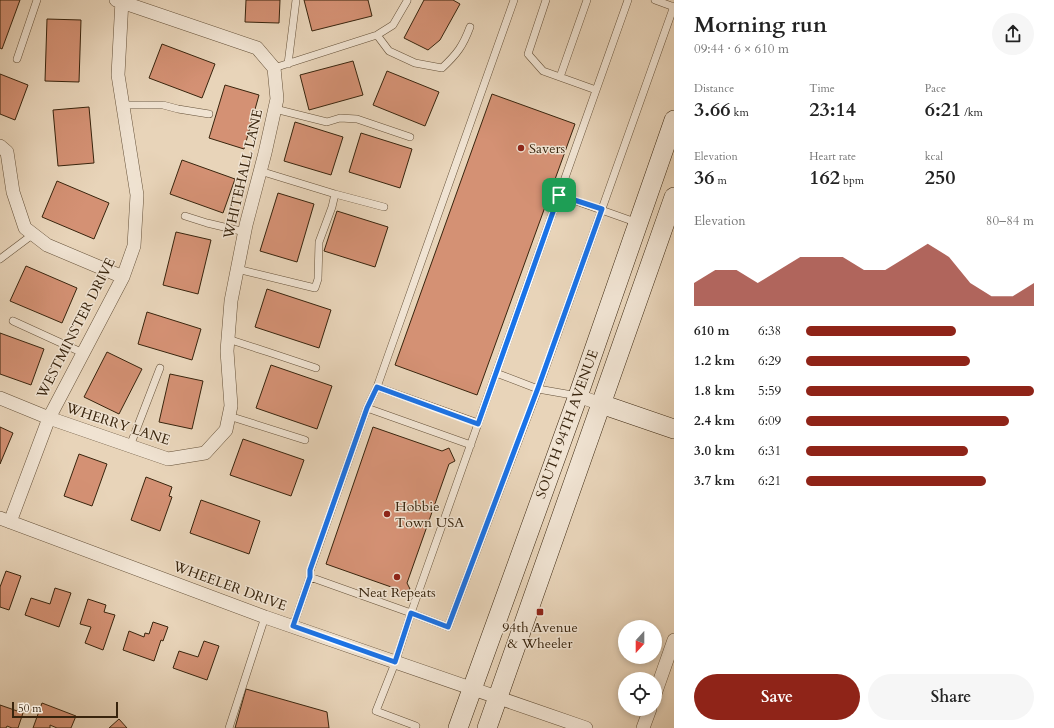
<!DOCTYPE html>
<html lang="en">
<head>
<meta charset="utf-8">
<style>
  body { margin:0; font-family:Cardo,serif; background:#f6f6f6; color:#222; height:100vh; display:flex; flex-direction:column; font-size:15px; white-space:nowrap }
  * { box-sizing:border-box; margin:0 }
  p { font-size:13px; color:#767676 }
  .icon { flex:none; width:22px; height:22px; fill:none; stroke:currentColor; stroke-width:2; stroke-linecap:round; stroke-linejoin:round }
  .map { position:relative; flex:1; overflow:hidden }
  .panel { display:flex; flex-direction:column; background:#fff; width:380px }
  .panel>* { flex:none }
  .needle { width:26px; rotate:201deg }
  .fabs { position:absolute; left:618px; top:620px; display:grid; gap:8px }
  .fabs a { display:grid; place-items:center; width:44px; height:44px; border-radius:50%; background:#fff; box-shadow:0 2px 6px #0003; font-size:20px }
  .scale { position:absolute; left:12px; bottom:10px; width:106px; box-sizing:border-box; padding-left:4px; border:2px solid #38240d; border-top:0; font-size:11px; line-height:14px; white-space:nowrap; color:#38240d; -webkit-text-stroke:3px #f0e3d2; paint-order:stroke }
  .pin { position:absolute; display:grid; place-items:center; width:34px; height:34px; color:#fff; margin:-17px; border-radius:8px; box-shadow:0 2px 6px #0006 }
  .round { display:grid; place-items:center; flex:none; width:42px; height:42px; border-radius:21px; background:#f6f6f6 }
  .headline { display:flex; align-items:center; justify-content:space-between; height:68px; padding:0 20px }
  h1 { font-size:22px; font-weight:600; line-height:30px }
  .stats { display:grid; grid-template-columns:repeat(3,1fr); gap:6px; height:68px; padding:4px 20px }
  .stats div { display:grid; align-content:center }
  .stats b { font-size:20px; font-weight:600 }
  .stats small { font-size:11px; font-weight:400 }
  .stats p { font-size:11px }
  .chart { height:112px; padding:8px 20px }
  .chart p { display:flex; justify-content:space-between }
  .chart svg { width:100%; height:72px; margin-top:4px; fill:#8f2418; opacity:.7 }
  .primary-button { display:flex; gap:8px; margin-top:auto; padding:8px 20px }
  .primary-button a { flex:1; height:46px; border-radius:24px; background:#8f2418; color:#fff; font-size:16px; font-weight:600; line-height:46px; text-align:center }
  .primary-button a+a { background:#f6f6f6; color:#222 }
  ul { padding:0 20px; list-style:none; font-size:13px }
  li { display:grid; grid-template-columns:64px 48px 1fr; align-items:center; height:30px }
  li i { height:10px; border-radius:5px; background:#8f2418 }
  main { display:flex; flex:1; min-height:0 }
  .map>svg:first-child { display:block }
  .building { fill:#d49174; stroke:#38240d }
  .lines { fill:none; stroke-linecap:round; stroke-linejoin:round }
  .lane-casing { stroke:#645038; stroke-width:8 }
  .street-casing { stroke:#645038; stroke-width:14 }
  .secondary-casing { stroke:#38240d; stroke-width:20 }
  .lane { stroke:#f0e3d2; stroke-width:7 }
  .street { stroke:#f0e3d2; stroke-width:13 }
  .secondary { stroke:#f0e3d2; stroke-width:19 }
  .route-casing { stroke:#fff; stroke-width:8 }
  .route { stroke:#1a73e8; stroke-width:5 }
  .poi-dot { fill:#8f2418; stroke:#f0e3d2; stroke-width:1.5 }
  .labels { text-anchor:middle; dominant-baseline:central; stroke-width:3; stroke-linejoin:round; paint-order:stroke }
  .poi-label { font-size:14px; fill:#38240d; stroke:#f0e3d2; text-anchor:start }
  .street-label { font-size:14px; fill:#38240d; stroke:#f0e3d2 }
</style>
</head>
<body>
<main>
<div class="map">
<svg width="674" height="728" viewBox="0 0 674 728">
  <rect width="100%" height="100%" fill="#e8d4b9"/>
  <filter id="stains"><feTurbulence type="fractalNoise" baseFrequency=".005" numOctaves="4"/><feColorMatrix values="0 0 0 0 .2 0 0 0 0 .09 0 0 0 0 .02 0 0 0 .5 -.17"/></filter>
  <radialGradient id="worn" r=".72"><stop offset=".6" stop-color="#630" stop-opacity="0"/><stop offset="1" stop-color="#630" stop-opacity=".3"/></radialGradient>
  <path class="building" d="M0,0H20L2,49L0,48Z
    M246,0H280L279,23L245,22Z
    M304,0H368L372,16L312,31Z
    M424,0H453L460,4L440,40L428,50L404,38Z
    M47,19L81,20L79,82L45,81Z
    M162,44L215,64L202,98L149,78Z
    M353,61L363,95L309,110L300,75Z
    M387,71L439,92L425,126L373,105Z
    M0,74L28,85L15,120L0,114Z
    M225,85L259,95L244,149L209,138Z
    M492,94L575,124L477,395L395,365Z
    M89,107L94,163L58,166L53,110Z
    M295,122L343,137L331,175L284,161Z
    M361,133L412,149L400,188L349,172Z
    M182,160L235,179L223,213L170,194Z
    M57,181L109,203L94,239L42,217Z
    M278,193L314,204L297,262L260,251Z
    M337,211L388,227L375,267L324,251Z
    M176,232L211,240L198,294L163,285Z
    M26,266L77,288L62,323L10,301Z
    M267,289L331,310L319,348L255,327Z
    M147,312L201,329L192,360L138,344Z
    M0,333L44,349L31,385L0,374Z
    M107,352L142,369L119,414L84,397Z
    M271,365L332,386L317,429L256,408Z
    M170,374L203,381L192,429L159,422Z
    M0,427L13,433L0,464Z
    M373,427L442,451L449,448L455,461L449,464L407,583L410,589L397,595L394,588L326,564Z
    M243,439L304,460L291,496L230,475Z
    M79,454L107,464L92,506L64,496Z
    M146,477L172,487L169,496L172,497L160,531L131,520Z
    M201,500L260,521L249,554L190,533Z
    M6,571L21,576L9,610L0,607V587Z
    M55,588L71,593L59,627L25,615L31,598L50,604Z
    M88,599L106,605L104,612L115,615L103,650L85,643L91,627L80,624Z
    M153,622L168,627L163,641L161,640L154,661L123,650L129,631L144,637L145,633L149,634Z
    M204,641L219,646L207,680L173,668L179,651L198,657Z
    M246,689L327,712L329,728H235Z
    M42,703L76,716L71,728H57L50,725V728H33Z
    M0,705L23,713L18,728H12L7,726L6,728H0Z
    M119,719L127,728H109Z"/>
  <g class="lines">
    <defs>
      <path id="lane" d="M546,0L528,54L543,71L596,90
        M655,0L674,7
        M377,35L389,51L415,63L442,68C457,54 463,46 470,27
        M17,59L37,0
        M288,64L296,0
        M274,68L377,35L393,25L407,1
        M560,77L587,0
        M123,105H163L178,109L209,114
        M275,109L327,122L340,118L357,119L410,137
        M335,194L384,207
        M559,195L638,223
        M185,216L207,223L245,232
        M0,259L32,235
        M237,269L315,288L318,279L319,242L332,207L335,194L260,171
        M13,321L83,353
        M228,339L268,352L316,368
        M496,373L538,389L578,396
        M377,387L478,423
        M367,408L471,445
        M229,416L305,440
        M130,446L160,368
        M310,577L411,613L628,0
        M293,626L310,577V571L367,408L377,387L514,0
        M229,728L265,617
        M415,728L416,726L376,711L395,663L411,613L448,627L538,389L674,6"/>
      <path id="street" d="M0,146L7,152L13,192L25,228L47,245L123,277
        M578,396L601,404
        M0,398L49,418L168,459L205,453L226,430L231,406L227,351L231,301L246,225L265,153L277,99L274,68L257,48L116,0
        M0,518L265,617L586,728
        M10,522L49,418L123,277L134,246L137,195L118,75L122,0
        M655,694L674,640
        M643,728L650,709"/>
      <path id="secondary" d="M601,404L674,429
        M458,728L578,396L674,120
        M487,728L674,197"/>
    </defs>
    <use href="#lane" class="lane-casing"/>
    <use href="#street" class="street-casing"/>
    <use href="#secondary" class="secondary-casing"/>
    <use href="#lane" class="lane"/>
    <use href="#street" class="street"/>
    <use href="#secondary" class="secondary"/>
  </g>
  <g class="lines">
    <defs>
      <path id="route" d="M559,195L602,209L538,388L448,627L411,613L395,662L293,626L310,577V570L367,408L377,387L478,424Z"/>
    </defs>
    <use href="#route" class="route-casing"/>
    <use href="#route" class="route"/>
  </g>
  <g class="poi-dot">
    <circle cx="521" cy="148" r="4"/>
    <circle cx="387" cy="514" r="4"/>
    <circle cx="397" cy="577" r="4"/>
    <rect x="536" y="608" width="8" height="8" rx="2"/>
  </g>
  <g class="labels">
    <g class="poi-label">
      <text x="529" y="148">Savers</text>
      <text x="395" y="506">Hobbie<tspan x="395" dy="16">Town USA</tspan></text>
      <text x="397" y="592" text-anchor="middle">Neat Repeats</text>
      <text x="540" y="627" text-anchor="middle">94th Avenue<tspan x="540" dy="16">&amp; Wheeler</tspan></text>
    </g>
    <g class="street-label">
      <text transform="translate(243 174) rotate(-77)">WHITEHALL LANE</text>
      <text transform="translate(76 328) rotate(-63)">WESTMINSTER DRIVE</text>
      <text transform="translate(118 424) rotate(18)">WHERRY LANE</text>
      <text transform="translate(567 424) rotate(-70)">SOUTH 94TH AVENUE</text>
      <text transform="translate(230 586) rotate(20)">WHEELER DRIVE</text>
    </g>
  </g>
  <rect width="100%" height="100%" filter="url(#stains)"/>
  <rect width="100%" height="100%" fill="url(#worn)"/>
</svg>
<div class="fabs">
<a><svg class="needle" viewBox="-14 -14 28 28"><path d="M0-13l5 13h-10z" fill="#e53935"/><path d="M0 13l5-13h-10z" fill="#767676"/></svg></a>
<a><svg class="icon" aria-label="locate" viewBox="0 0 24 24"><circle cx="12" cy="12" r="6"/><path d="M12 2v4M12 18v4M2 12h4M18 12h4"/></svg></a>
</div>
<div class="scale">50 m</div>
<div class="pin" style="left:559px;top:195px;background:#1e9e55"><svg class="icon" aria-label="arrive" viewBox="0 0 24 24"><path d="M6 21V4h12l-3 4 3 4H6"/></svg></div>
</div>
<section class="panel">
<div class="headline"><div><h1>Morning run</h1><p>09:44 · 6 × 610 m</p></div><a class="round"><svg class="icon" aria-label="share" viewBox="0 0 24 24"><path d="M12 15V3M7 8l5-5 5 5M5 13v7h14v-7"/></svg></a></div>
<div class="stats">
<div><p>Distance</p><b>3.66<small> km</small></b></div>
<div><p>Time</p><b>23:14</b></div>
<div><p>Pace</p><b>6:21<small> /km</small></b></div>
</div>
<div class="stats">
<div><p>Elevation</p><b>36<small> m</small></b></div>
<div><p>Heart rate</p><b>162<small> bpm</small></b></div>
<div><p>kcal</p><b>250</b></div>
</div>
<div class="chart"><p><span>Elevation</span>80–84 m</p>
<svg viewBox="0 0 160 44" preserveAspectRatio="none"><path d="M0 44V30L10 22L20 22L30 30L40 22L50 14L60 14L70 14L80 22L90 22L100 14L110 6L120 14L130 30L140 38L150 38L160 30V44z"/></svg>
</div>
<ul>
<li><b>610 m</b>6:38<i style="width:66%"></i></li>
<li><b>1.2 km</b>6:29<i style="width:72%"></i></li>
<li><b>1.8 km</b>5:59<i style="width:100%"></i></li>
<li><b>2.4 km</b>6:09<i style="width:89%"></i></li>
<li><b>3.0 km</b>6:31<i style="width:71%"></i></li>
<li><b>3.7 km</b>6:21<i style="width:79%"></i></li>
</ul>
<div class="primary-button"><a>Save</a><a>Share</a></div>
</section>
</main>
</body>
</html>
